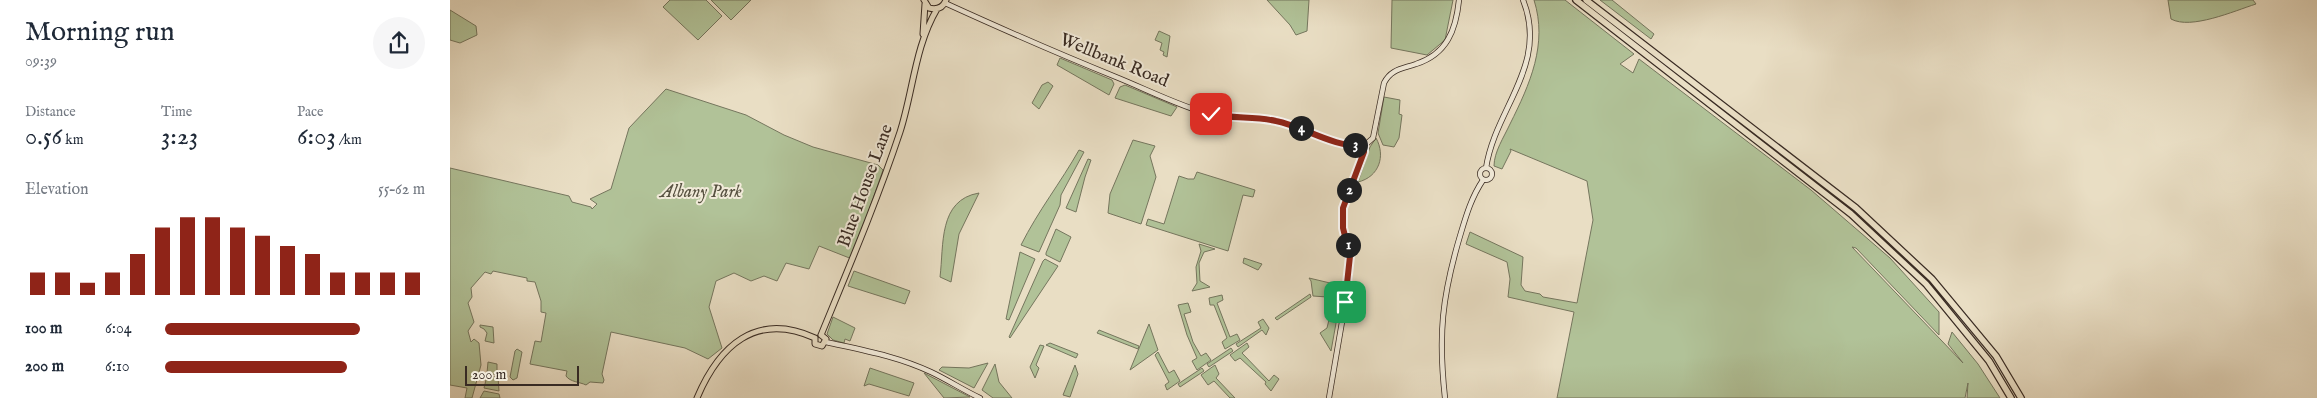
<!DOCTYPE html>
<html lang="en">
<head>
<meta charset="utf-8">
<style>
  body { margin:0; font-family:"IM FELL English",serif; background:#f6f6f7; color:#1f2937; height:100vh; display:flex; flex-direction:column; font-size:19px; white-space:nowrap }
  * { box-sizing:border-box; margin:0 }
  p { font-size:16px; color:#747a83 }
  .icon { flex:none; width:28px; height:28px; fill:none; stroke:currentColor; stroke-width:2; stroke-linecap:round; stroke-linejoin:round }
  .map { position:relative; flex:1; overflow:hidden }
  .drawer { display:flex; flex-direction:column; background:#fff; width:450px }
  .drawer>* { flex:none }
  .scale { position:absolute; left:15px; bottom:12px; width:114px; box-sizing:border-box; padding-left:5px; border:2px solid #392b23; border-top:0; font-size:14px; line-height:18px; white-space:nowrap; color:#392b23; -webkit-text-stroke:4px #f1ead9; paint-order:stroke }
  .pin { position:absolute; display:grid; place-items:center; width:42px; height:42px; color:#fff; margin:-21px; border-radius:10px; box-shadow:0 2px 8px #0006 }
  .km { position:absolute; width:25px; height:25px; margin:-12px; border-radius:50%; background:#222; color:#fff; font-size:14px; line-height:25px; text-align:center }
  .round { display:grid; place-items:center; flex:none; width:52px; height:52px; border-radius:26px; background:#f6f6f7 }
  .overview { display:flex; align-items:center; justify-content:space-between; height:85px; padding:0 25px }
  h1 { font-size:28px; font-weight:600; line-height:38px }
  .figures { display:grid; grid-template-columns:repeat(3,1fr); gap:8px; height:85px; padding:5px 25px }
  .figures div { display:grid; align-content:center }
  .figures b { font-size:25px; font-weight:600 }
  .figures small { font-size:14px; font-weight:400 }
  .figures p { font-size:14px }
  .chart { height:140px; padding:10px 25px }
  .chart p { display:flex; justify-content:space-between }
  .chart svg { width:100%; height:90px; margin-top:5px; stroke:#8f2418; stroke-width:6 }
  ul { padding:0 25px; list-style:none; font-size:16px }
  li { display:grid; grid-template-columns:80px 60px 1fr; align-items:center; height:38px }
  li i { height:12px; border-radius:6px; background:#8f2418 }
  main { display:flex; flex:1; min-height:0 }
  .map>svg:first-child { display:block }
  .green { fill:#b1c298; stroke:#75765e }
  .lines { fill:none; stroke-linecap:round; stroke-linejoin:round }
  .secondary-casing { stroke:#392b23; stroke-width:6 }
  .primary-casing { stroke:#392b23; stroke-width:7 }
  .highway-casing { stroke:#392b23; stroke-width:8 }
  .secondary { stroke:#f1ead9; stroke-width:4.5 }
  .primary { stroke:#e9dec4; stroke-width:5 }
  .highway { stroke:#e9dec4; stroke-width:5.5 }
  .route-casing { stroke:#fff; stroke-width:10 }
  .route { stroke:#8f2418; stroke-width:6 }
  .labels { text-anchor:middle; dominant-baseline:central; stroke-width:4; stroke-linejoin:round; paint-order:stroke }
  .street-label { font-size:18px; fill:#392b23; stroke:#f1ead9 }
  .park-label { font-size:18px; font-style:italic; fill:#575140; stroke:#f1ead9 }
</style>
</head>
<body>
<main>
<section class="drawer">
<div class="overview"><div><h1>Morning run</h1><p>09:39</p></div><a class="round"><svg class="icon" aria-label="share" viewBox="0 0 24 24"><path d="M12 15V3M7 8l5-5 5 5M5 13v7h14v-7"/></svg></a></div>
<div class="figures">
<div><p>Distance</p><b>0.56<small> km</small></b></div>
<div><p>Time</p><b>3:23</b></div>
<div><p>Pace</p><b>6:03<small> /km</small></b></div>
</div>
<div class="chart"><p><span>Elevation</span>55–62 m</p>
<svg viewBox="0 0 160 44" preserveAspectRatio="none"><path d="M5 44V33M15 44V33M25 44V38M35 44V33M45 44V24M55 44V11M65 44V6M75 44V6M85 44V11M95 44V15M105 44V20M115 44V24M125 44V33M135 44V33M145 44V33M155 44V33"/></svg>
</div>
<ul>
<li><b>100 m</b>6:04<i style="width:75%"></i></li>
<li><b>200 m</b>6:10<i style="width:70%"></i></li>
</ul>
</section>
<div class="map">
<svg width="1867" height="398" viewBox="0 0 1867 398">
  <rect width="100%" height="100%" fill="#e9dec4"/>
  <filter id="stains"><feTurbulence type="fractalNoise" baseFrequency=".004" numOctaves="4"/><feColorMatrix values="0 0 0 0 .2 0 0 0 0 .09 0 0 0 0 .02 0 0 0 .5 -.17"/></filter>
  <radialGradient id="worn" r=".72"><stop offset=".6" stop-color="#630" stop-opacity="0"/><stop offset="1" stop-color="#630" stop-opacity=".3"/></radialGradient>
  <path class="green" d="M220,0H256L272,16L248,40L213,7Z
    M261,0H301L281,20Z
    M817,0H859L857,31L846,35L840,25Z
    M942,0H1003L995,40L977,55L941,48Z
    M1084,0H1115L1184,54L1170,64L1183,73L1189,59L1361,190L1440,258L1489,312V335L1406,248L1402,247L1513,363L1498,344L1502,332L1528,364L1550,398H1517L1518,383L1515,398H1107L1124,312L1058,297L1060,279L1057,262L1016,244L1020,232L1073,257L1071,285L1075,291L1090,294L1093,297L1127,303L1143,220L1137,181L1060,149L1061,151L1052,169L1044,166C1044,152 1054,137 1060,124C1080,84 1098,44 1084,0Z
    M1150,0H1162L1204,34L1201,39Z
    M1718,0H1803L1806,4C1784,11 1741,30 1721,19Z
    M0,10L26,26L27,35L10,43L0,40Z
    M709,31L720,36L717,57L713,55L714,52L710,50L712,43L705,40Z
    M610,58L662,80L664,84L659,95L607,65Z
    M598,82L603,86L589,109L582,103L592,85Z
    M675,85L727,107L721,116L665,98L670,87Z
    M216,89L296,115L334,135L363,147L428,165L433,170L402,259L369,246L359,269L336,263L327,281L314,276L301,281L284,273L266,281L259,307L272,348L258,359L235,348L161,332L152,374L154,380L153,383L140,382L136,385C130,382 120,382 116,376L117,371L80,364L85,341L91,342L96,313L91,312V301L85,282L77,281V278L43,271L41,274L35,272L21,288L22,297L18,303L24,322L18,331L21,342L24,339L29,343L31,365L22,398H15L17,388L0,385V168L119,196L122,202L141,207L142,209L147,204L140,199L161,189L179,128Z
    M934,97L950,100L949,114L952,115L949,138L944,147L933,145L928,133Z
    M926,138C936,156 929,177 908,182L920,147Z
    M683,140L705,146L700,156L706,177L691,224L658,213L660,194Z
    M629,150L634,152L611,195L610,205L589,252L571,245C588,211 611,182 629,150Z
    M638,159L641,160L635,177L626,212L616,208Z
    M747,172L805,190L803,197L793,195L778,251L696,225L698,219L714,224L729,176L738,179H744Z
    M529,193L509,234L501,282L490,277C494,245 488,200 529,193Z
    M606,229L621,237L610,262L596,255V253Z
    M749,244L765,249L754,252L749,263L750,281L760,287L742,291L747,283L746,267L751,251Z
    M570,252L585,259L559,320L556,319Z
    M794,258L812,264L808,270L793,263Z
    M595,259L608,266L560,338L559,337L593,261Z
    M404,271L460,291L455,304L398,286Z
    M859,278L880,283L883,292L891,295V298L863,296L861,281Z
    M860,294L861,297L827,320L825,318Z
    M772,295L773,300L767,303L780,337L787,334L790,340L775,349L772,342L777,338L764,305H760L759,298Z
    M878,300L890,301L881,351L870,333L877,328L882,307Z
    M738,303L741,312L734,314L743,342L751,356L756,353L761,360L747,370L742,361L747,358L737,335L728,305Z
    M383,317L405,328L400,341L395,339L394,343L383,340L377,334Z
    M813,319L819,328L816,335L812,330L788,347L786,344L811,328L808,322Z
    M699,324L708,350L680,370Z
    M30,325L43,327L44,343L35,341L37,333L34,329L30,327Z
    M649,330L689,346L688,349L647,333Z
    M600,343L628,354L626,358L596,345Z
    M797,343L799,347L792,353L819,381L824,375L829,379L821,391L815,384L816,382L790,358L785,361L780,355Z
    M590,345L594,346L586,365L589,368L585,378L580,367Z
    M781,348L783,351L759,367L757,364Z
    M67,349L72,352L67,378L63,380L60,377L65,351Z
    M708,352L719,373L724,370L730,381L717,390L715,385L719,382L705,355Z
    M38,362L47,364V375L37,373Z
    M538,363L524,388L489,370L492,367L519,368Z
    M545,364L549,382L562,398H543L532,390Z
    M625,365L628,374L620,397L613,395Z
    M765,365L769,374L766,378L785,398H780L764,381L758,385L751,375Z
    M420,368L464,383L459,396L419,384L414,386Z
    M752,368L754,371L730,387L728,384Z
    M474,373L520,397L494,398Z
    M37,376L48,377L49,391L34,388Z
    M34,391L49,394L50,398H30Z"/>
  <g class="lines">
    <defs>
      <path id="secondary" d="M495,3C552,29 609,54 666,77C698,90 729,106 762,115C783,120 806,116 826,121C856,128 883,146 914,146
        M914,146L923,138L934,83C941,69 952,69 966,64C997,54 1006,30 1009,0
        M1030 174a6 6 0 1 1 12 0a6 6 0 1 1-12 0Z
        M1036,168C1045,108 1099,65 1073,0
        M376,342C412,350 447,356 481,372C498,380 513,390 530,398
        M879,398L899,281L900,256L893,228V208L914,152V146
        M995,398C988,335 992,297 1010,236C1016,216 1021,198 1033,180"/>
      <path id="primary" d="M474,0L479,8C487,10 493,8 496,0
        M473,34L475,4
        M371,335C399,267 427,201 450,132C463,92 465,46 487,9
        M365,338V344L372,346L376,339L371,335
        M247,398C269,346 306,311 365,338"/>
      <path id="highway" d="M1126,0L1401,214L1476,284L1539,361L1561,398
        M1136,0L1406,208L1482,279L1546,356L1571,398"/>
    </defs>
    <use href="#secondary" class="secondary-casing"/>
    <use href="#primary" class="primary-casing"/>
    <use href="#highway" class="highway-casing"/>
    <use href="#secondary" class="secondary"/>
    <use href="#primary" class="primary"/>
    <use href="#highway" class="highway"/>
  </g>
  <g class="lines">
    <defs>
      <path id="route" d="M761,114C782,119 805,116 826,121C855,127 882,147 914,146V152L893,208V228L900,256L895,302"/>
    </defs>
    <use href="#route" class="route-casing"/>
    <use href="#route" class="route"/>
  </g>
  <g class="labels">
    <g class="street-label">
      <text transform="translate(664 61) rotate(22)">Wellbank Road</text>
      <text transform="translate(416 186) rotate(-70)">Blue House Lane</text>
    </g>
    <g class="park-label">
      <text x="251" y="192">Albany Park</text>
    </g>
  </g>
  <rect width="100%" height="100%" filter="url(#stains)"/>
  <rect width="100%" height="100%" fill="url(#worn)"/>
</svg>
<div class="scale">200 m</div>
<div class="pin" style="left:895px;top:302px;background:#1e9e55"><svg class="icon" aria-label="arrive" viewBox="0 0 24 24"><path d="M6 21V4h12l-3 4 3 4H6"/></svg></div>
<div class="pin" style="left:761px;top:114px;background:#d93025"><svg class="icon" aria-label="check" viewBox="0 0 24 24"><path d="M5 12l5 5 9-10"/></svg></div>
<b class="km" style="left:898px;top:245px">1</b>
<b class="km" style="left:899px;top:190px">2</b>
<b class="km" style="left:905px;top:145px">3</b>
<b class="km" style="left:851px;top:128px">4</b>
</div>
</main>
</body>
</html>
